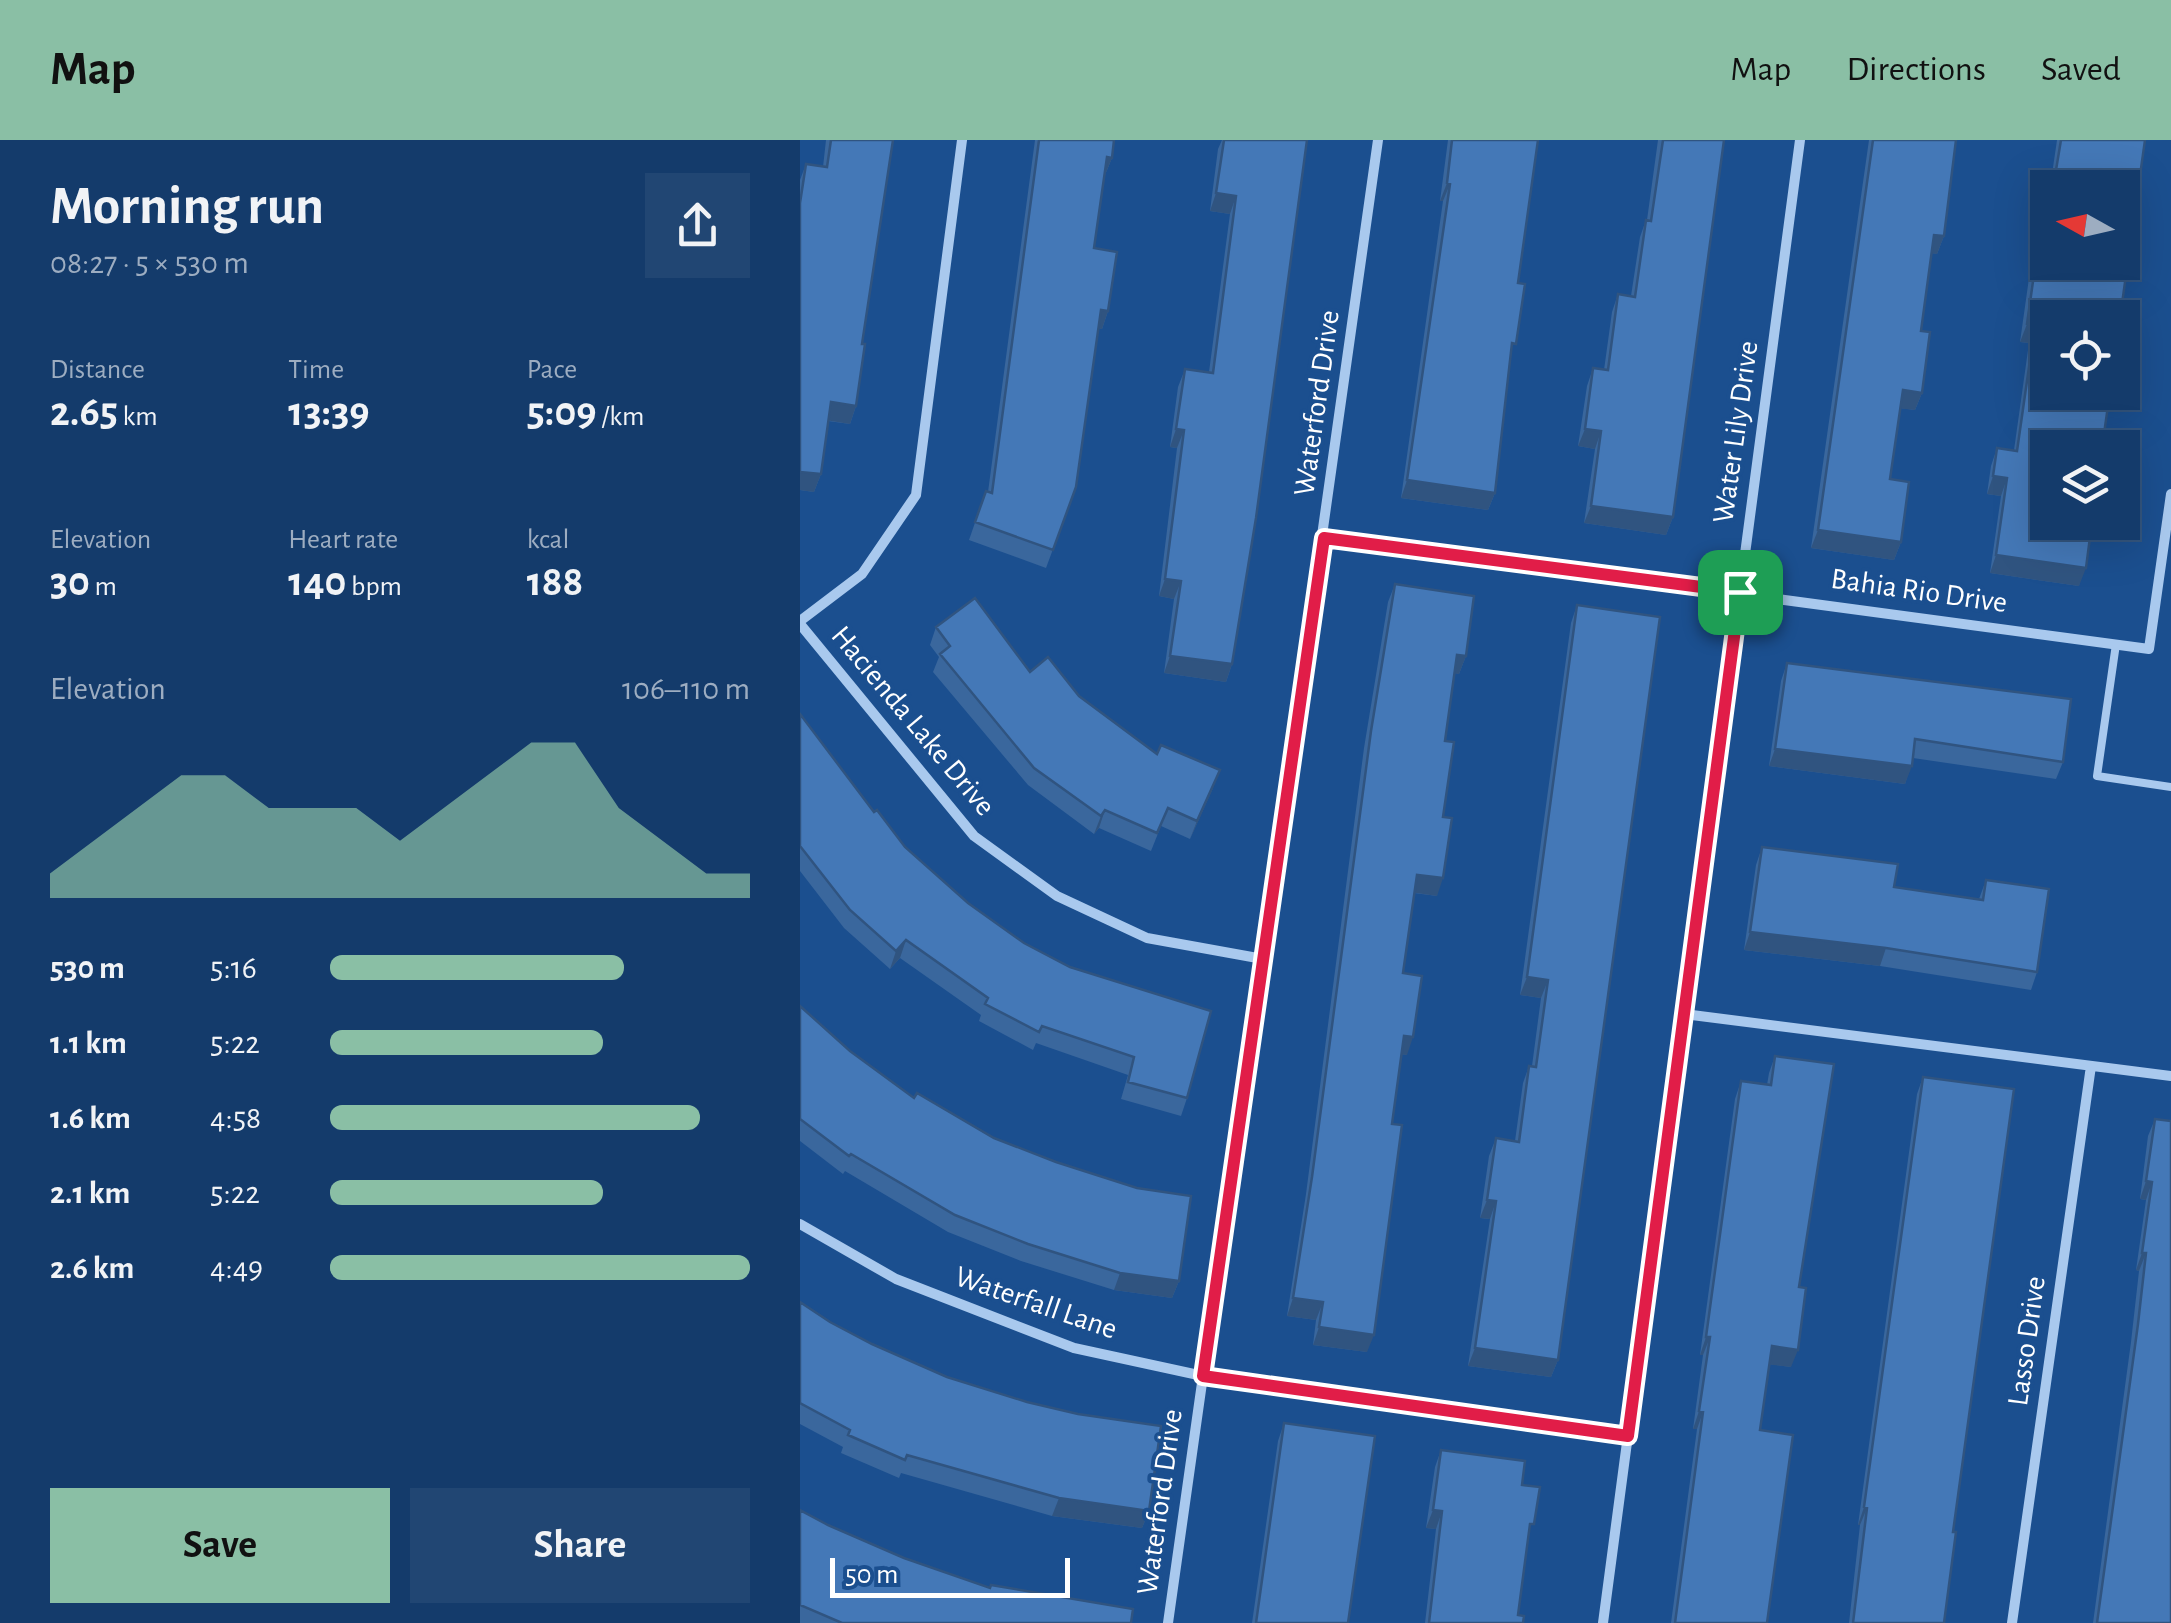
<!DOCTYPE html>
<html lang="en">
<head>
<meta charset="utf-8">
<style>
  body { margin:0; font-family:"Alegreya Sans",sans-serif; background:#214673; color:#f1f3f6; height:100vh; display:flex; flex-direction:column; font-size:38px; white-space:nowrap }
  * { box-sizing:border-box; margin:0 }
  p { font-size:32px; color:#9dadc1 }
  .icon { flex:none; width:55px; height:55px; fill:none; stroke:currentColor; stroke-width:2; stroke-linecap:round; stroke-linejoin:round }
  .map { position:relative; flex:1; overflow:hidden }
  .side { display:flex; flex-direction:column; background:#143b6b; width:800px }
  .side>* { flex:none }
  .needle { width:65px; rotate:278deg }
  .controls { position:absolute; left:1230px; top:30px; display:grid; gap:20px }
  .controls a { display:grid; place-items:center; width:110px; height:110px; border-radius:0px; background:#143b6b; box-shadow:0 10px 40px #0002,0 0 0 2px #33557e; font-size:50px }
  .scale { position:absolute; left:30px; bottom:25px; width:240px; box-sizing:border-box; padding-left:10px; border:5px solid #fff; border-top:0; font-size:28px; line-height:35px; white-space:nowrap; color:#fff; -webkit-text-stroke:8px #1b4f8f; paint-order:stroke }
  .pin { position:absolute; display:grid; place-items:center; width:85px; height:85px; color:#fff; margin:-42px; border-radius:20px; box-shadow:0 5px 15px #0006 }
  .round { display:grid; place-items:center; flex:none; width:105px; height:105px; border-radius:0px; background:#214673 }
  .headline { display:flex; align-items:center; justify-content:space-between; height:170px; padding:0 50px }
  h1 { font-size:55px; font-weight:700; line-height:75px }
  .metrics { display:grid; grid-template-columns:repeat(3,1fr); gap:15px; height:170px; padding:10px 50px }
  .metrics div { display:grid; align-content:center }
  .metrics b { font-size:42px; font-weight:700 }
  .metrics small { font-size:28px; font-weight:400 }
  .metrics p { font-size:28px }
  .chart { height:280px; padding:20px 50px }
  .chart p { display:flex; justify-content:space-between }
  .chart svg { width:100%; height:180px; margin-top:10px; fill:#8abfa5; opacity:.7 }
  .action { display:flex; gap:20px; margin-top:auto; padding:20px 50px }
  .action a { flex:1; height:115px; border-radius:0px; background:#8abfa5; color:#111; font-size:40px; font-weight:700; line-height:115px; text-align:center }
  .action a+a { background:#214673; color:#f1f3f6 }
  ul { padding:0 50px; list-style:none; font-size:32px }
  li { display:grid; grid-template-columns:160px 120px 1fr; align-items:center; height:75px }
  li i { height:25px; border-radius:12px; background:#8abfa5 }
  header { display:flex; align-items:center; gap:60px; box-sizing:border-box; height:140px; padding:0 50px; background:#8abfa5; color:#111 }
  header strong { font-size:48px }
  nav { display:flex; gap:55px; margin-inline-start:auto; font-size:35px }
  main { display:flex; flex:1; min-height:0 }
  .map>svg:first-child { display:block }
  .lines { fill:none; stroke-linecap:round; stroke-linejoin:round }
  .service { stroke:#a9c9ee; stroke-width:8 }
  .minor { stroke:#a9c9ee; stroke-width:10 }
  .wall { fill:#3a679d }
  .shaded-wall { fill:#305480 }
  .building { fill:#4478b7; stroke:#305480; stroke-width:2.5 }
  .route-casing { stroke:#fff; stroke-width:20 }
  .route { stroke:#e11d48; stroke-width:12 }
  .labels { text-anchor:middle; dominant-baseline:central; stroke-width:8; stroke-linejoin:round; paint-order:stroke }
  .street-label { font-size:30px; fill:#fff; stroke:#1b4f8f }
</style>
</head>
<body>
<header>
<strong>Map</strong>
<nav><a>Map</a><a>Directions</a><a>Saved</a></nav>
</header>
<main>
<section class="side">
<div class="headline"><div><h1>Morning run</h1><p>08:27 · 5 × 530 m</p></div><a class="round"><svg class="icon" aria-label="share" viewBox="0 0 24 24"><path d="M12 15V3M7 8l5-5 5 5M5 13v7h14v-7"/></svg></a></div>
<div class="metrics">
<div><p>Distance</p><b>2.65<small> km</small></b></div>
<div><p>Time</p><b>13:39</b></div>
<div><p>Pace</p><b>5:09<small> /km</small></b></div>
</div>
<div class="metrics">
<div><p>Elevation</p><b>30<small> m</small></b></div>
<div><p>Heart rate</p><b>140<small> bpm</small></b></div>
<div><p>kcal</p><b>188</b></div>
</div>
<div class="chart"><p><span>Elevation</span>106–110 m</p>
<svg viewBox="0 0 160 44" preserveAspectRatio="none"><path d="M0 44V38L10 30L20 22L30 14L40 14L50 22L60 22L70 22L80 30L90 22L100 14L110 6L120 6L130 22L140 30L150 38L160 38V44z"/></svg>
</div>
<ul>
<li><b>530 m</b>5:16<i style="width:70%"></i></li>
<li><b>1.1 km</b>5:22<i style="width:65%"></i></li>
<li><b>1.6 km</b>4:58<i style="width:88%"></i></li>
<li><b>2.1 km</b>5:22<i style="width:65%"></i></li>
<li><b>2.6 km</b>4:49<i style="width:100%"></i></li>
</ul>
<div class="action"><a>Save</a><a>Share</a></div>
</section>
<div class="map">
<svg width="1371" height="1483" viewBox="0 0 1371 1483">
  <rect width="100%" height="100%" fill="#1b4f8f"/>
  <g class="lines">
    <path class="service" d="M1316,504L1297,636L1371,647"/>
    <path class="minor" d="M524,398L1349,509L1371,354
      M0,481L62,434L116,355L162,0
      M0,484L174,696L257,756L347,798L463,819
      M884,874L1371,936
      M0,1084L96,1139L274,1208L403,1236L828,1295
      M368,1483L578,0
      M803,1483L1000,0
      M1212,1483L1291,926"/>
  </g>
  <path class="wall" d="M26,0H93L62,204L56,266L50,284L28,281L21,334L14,352L0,350V40L6,24L23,27Z
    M235,0H314L312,18L305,35H304L294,108L308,171L302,189L299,188L276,347L246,428L169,400L186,351L188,352Z
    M422,0H507L432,524L426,542L364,533L374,459L359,456L377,308L370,307L378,247L385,229L409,232L430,74L410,71L418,9Z
    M648,0H738L718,143L695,353L688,370L601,358L643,61H640Z
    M858,0H924L873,377L866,395L784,383L795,309L778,306L787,246L793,228L804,230L812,172L818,154L831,156L840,97L846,80H847Z
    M1069,0H1156L1144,96L1137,114L1132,113L1121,191L1122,253L1115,270L1100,268L1090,339L1101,402L1094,420L1011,408Z
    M1257,0H1345L1279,446L1190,433L1201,356L1187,354L1191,326L1197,308L1214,310L1229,203L1220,202L1239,67L1246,49L1248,122L1322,48H1250Z
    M595,444L666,516L659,534L655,533L645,601L643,677L637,756L614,753L603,833L607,915L601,914L592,984L567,1212L513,1205L516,1180L487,1176L506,1054L564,608L588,462Z
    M777,465L758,1220L751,1237L668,1226L690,1079L680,1078L689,1016L696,998L715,1001L723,943L729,926H732L741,858L720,855L771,483Z
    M136,487L279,556L357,614L413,648L390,699L361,686L351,711L299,688L294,694L228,645L133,532L139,517L130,505Z
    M987,523L1263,622L1256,639L1113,618L1105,644L969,626L981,541Z
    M0,574L74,672L105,707L387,958L381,976L321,959L328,935L236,903L233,910L179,881L181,875L100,818L90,829L44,788L0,731Z
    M962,707L1094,747L1179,759L1186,740L1237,832L1231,850L1080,826L944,810L956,725Z
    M0,866L50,911L114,958L379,1141L372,1158L314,1150L221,1121L148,1092L45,1031L43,1034L0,1001Z
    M975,916L999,1147L991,1227L969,1224L960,1290L967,1483H871L897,1289H893L903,1215H900L935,959L941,941L967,945L969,933Z
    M1123,937L1153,1392L1144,1483H1049L1060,1385H1058L1117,954Z
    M1355,979L1371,1483H1293L1331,1202L1339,1131L1336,1130L1346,1060L1340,1059L1348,996Z
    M0,1162L30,1182L349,1371L342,1388L252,1376L101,1333L99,1338L41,1313L43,1307L0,1284Z
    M484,1283L548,1483H452L478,1301Z
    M641,1310L722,1345L728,1402L718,1475L723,1483H625L636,1389L626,1388L635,1327Z
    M0,1370L28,1385L104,1418L190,1448L331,1483H0Z"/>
  <path class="shaded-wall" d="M307,17L312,18L305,35H300Z
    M647,43L650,44L643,61H640Z
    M416,53L436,56L430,74L410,71Z
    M1134,95L1144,96L1137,114L1128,113Z
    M301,170L308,171L302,189L295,188Z
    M1227,184L1235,185L1229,203L1220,202Z
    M1103,250L1122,253L1115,270L1096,268Z
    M31,262L56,266L50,284L25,280Z
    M376,289L384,290L377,308L370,307Z
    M785,289L801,291L795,309L778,306Z
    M0,332L21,334L14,352L0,350Z
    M1193,336L1207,338L1201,356L1187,354Z
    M607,340L695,353L688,370L601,358Z
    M791,366L873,377L866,395L784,383Z
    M1018,390L1101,402L1094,420L1011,408Z
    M1196,415L1286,428L1279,446L1190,433Z
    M365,439L381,441L374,459L359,456Z
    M657,515L666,516L659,534L651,533Z
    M370,516L432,524L426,542L364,533Z
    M975,609L1112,626L1105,644L969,626Z
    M420,630L413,648L390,699L397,681Z
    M305,670L299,688L294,694L301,676Z
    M617,735L643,738L637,756L610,752Z
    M950,792L1086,808L1080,826L944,810Z
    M106,800L100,818L90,829L96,811Z
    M727,837L748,840L741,858L720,855Z
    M604,896L613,897L607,915L598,914Z
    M1346,1041L1352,1042L1346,1060L1340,1059Z
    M687,1060L696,1061L690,1079L680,1078Z
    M1342,1113H1346L1339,1131L1336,1130Z
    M320,1133L379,1141L372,1158L314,1150Z
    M493,1158L523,1162L516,1180L487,1176Z
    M519,1187L574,1195L567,1212L513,1205Z
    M906,1197H910L903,1215H900Z
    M972,1206L998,1210L991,1227L965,1224Z
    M675,1208L758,1220L751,1237L668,1226Z
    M899,1271L903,1272L897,1289H893Z
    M259,1358L349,1371L342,1388L252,1376Z
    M1064,1367L1067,1368L1060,1385H1058Z
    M633,1370L642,1371L636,1389L626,1388Z"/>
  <path class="building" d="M31,0H93L62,204H65L56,266L31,262L21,334L0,332V63L6,24L27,27Z
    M239,0H314L312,18L307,17L294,108L317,112L308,171L301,170L276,347L253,410L175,382L186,351L192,353Z
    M424,0H507L456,378L432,524L370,516L381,441L365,439L384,290L376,289L385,229L413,233L436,56L416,53Z
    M652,0H738L718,143L725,144L716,204L712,203L695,353L607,340L650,44L647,43Z
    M863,0H924L873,377L791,366L801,291L785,289L793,228L808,230L818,154L835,157L846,80L851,81Z
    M1073,0H1156L1144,96L1134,95L1121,191L1130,192L1122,253L1103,250L1090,339L1109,342L1101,402L1018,390Z
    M1261,0H1345L1320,178H1248V252H1310L1302,308H1248V382H1292L1286,428L1196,415L1207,338L1193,336L1197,308L1217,311L1235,185L1227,184L1246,49H1248V122H1322V48H1253Z
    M595,444L674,456L666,516L657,515L645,601L654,602L643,677L652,678L643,738L617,735L603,833L622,836L613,897L604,896L592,984L602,985L574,1195L519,1187L523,1162L493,1158L512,1037L571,591Z
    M175,458L230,532L248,517L279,556L357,614L361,605L420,630L397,681L368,668L357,693L305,670L301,676L234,628L140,514L150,506L136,487Z
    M777,465L860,477L758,1220L675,1208L696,1061L687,1060L696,998L719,1002L729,926L736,927L748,840L727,837Z
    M987,523L1271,559L1263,622L1115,599L1112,626L975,609Z
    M0,574L74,672L77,670L105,707L168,763L224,803L270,827L411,871L387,958L328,942L334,917L242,886L239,892L185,864L188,858L106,800L96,811L50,770L0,706Z
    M962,707L1098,724L1094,747L1183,760L1186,740L1249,749L1237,832L1086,808L950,792Z
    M0,866L50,911L114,958L117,953L194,998L256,1022L337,1048L391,1056L379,1141L320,1133L228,1104L155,1075L51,1014L49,1016L0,979Z
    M975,916L1034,924L999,1147L1006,1148L998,1210L972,1206L960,1290L993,1295L967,1483H875L903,1272L899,1271L910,1197H906L941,941L971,945Z
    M1123,937L1214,949L1153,1392H1156L1144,1483H1053L1067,1368L1064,1367Z
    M1355,979L1371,981V1483H1297L1338,1184L1346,1113H1342L1352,1042L1346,1041Z
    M0,1162L30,1182L72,1204L147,1237L227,1262L278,1274L361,1286L349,1371L259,1358L107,1315L105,1320L48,1295L50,1290L0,1263Z
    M484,1283L575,1296L548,1483H456Z
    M641,1310L725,1321L722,1345L740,1347L734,1384H730L718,1475L724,1476L723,1483H629L642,1371L633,1370Z
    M0,1370L28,1385L104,1418L190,1448L191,1445L333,1469L331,1483H42L0,1465Z"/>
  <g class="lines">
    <defs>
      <path id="route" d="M524,398L940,452L828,1296L403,1236Z"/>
    </defs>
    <use href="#route" class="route-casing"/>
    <use href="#route" class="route"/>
  </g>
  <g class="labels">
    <g class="street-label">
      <text transform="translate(517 263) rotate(-82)">Waterford Drive</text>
      <text transform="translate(936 292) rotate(-82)">Water Lily Drive</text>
      <text transform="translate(1119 451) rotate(8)">Bahia Rio Drive</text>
      <text transform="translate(113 581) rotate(50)">Hacienda Lake Drive</text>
      <text transform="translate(236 1163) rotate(19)">Waterfall Lane</text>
      <text transform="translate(1227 1201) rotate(-82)">Lasso Drive</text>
      <text transform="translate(360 1362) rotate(-82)">Waterford Drive</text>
    </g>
  </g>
</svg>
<div class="controls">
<a><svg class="needle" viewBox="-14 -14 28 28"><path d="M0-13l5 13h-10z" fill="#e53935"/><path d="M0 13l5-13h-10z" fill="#9dadc1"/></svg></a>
<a><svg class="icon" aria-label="locate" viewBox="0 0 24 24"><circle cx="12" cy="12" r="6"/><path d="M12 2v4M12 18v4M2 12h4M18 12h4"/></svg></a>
<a><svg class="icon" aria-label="layers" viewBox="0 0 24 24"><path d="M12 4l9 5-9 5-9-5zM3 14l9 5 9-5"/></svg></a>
</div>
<div class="scale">50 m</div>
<div class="pin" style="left:940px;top:452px;background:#1e9e55"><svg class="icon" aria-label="arrive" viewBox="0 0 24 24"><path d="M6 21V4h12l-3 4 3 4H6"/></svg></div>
</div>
</main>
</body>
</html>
